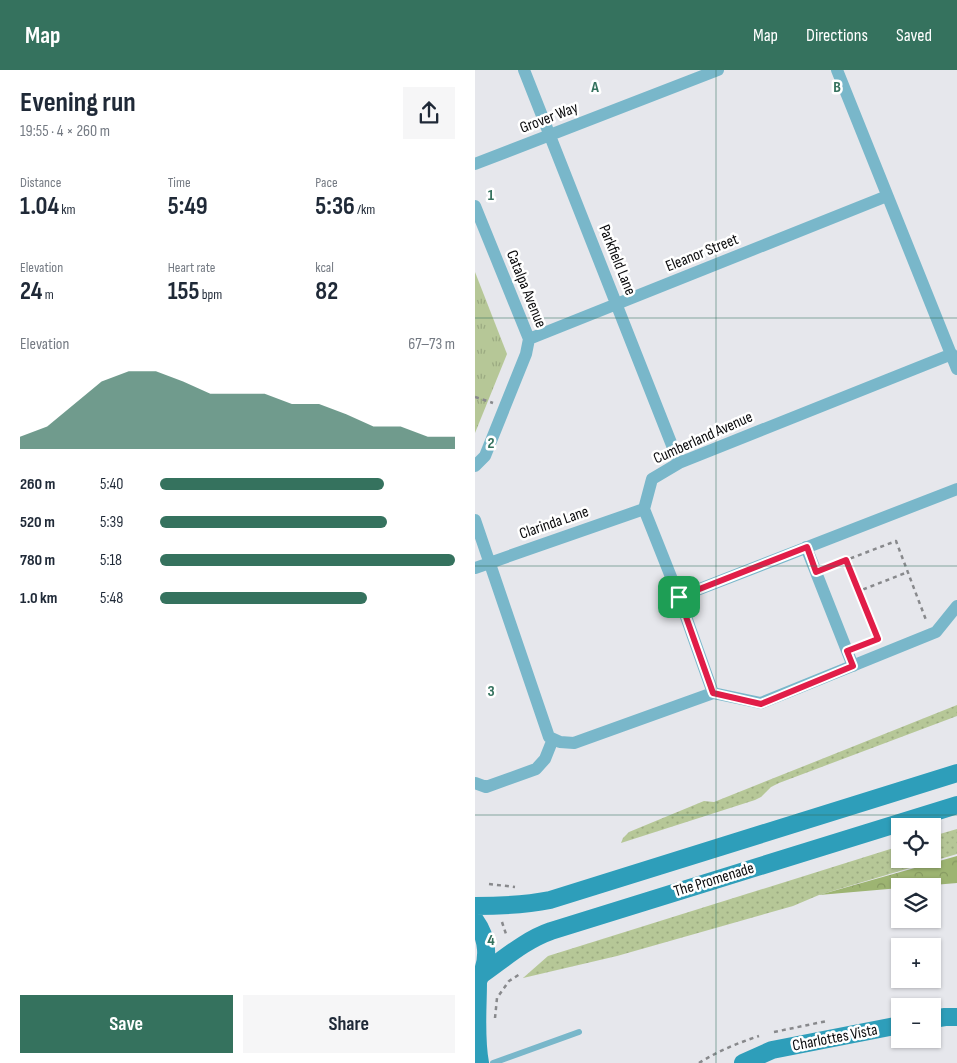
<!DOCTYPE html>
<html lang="en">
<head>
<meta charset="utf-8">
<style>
  body { margin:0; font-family:"Sofia Sans Condensed",sans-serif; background:#f6f6f7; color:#1f2937; height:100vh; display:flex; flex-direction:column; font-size:19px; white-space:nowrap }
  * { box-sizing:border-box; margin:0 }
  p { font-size:16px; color:#747a83 }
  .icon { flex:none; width:28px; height:28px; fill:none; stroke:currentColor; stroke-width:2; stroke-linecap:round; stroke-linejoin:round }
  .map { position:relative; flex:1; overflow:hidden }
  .panel { display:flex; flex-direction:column; background:#fff; width:475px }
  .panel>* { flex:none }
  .tools { position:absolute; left:416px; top:748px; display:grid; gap:10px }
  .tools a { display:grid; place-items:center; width:50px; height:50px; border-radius:0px; background:#fff; box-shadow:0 1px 4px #0004; font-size:25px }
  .pin { position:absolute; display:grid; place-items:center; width:42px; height:42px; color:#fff; margin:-21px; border-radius:10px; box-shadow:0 2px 8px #0006 }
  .round { display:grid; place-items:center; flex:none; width:52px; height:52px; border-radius:0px; background:#f6f6f7 }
  .headline { display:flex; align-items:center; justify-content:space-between; height:85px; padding:0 20px }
  h1 { font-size:28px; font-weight:700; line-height:38px }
  .figures { display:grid; grid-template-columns:repeat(3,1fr); gap:8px; height:85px; padding:5px 20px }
  .figures div { display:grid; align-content:center }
  .figures b { font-size:25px; font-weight:700 }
  .figures small { font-size:14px; font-weight:400 }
  .figures p { font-size:14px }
  .chart { height:140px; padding:10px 20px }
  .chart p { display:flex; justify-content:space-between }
  .chart svg { width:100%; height:90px; margin-top:5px; fill:#35725e; opacity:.7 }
  .cta { display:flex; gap:10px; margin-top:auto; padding:10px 20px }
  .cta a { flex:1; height:58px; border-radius:0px; background:#35725e; color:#fff; font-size:20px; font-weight:700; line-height:58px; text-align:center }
  .cta a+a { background:#f6f6f7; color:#1f2937 }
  ul { padding:0 20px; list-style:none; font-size:16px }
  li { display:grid; grid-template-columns:80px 60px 1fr; align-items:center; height:38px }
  li i { height:12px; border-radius:6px; background:#35725e }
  header { display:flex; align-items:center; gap:30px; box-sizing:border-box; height:70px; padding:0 25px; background:#35725e; color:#fff }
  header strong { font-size:24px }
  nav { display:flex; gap:28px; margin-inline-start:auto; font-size:18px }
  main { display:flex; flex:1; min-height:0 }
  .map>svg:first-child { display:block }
  .grass { fill:url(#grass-dots) }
  .forest { fill:url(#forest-crowns) }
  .park { fill:url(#park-tufts) }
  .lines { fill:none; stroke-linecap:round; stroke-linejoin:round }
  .path { stroke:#88898c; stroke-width:2.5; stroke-dasharray:4 4; stroke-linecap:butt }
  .lane { stroke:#79b7ca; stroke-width:6 }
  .street { stroke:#79b7ca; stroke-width:12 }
  .secondary { stroke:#2e9eba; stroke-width:18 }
  .route-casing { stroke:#fff; stroke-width:10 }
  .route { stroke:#e11d48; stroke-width:6 }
  .grid { fill:none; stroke:#35725e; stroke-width:1; stroke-opacity:0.55 }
  .labels { text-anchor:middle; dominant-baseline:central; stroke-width:5; stroke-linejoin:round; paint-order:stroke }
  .street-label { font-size:16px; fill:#0b0b0d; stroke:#fff }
  .grid-label { font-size:16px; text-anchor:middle; font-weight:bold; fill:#35725e; stroke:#fff; stroke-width:5; stroke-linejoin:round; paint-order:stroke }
</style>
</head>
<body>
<header>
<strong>Map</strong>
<nav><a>Map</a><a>Directions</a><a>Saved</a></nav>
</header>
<main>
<section class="panel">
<div class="headline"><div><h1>Evening run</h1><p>19:55 · 4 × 260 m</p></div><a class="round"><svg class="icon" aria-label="share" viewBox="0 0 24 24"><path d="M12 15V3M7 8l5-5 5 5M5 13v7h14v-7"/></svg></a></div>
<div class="figures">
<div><p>Distance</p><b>1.04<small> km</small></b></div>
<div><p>Time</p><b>5:49</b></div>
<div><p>Pace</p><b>5:36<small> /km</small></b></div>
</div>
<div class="figures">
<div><p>Elevation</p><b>24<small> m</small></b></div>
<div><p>Heart rate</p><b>155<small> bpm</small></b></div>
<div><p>kcal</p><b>82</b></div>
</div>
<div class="chart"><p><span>Elevation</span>67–73 m</p>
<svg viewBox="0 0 160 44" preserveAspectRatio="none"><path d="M0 44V38L10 33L20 22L30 11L40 6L50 6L60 11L70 17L80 17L90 17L100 22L110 22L120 27L130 33L140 33L150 38L160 38V44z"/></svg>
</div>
<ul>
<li><b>260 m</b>5:40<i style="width:76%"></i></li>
<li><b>520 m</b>5:39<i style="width:77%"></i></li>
<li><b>780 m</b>5:18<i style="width:100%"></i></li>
<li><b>1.0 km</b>5:48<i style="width:70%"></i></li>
</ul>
<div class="cta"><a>Save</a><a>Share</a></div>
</section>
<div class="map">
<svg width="482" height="993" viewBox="0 0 482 993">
  <defs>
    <pattern id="grass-dots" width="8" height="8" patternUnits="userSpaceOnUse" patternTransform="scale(1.25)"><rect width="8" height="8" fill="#b6c797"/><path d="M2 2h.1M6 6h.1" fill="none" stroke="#9baa81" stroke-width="1.8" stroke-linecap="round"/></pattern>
    <pattern id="forest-crowns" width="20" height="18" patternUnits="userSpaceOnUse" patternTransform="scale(1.25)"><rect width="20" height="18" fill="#9db472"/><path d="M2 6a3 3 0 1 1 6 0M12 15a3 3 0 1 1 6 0" fill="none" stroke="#869962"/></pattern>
    <pattern id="park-tufts" width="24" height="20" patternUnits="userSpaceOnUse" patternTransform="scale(1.25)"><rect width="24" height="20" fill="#b6c797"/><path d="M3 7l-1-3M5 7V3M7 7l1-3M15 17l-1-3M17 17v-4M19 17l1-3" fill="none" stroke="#9baa81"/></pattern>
  </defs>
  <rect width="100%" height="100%" fill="#e6e7ec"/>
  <path class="grass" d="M482,635V646L304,713L296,717L286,727L280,730L146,773L148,768L154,762L229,731L239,732Z
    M482,759V784L344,825L318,836L142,886L48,908L73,886L425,776V789H458V766Z"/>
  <path class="forest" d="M482,786V813L447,816H425V818L344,825Z"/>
  <path class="park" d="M0,202L32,284L0,363Z"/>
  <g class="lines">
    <path class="path" d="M0,327L18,333
      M371,490L384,521
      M353,497L421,471L451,550L450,551
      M403,569L384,521L433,502
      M385,576L401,570
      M14,814L40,817
      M27,852L32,867
      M433,936L453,932
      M20,948L22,928L34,911L45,904
      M299,962L352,951
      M224,993C243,981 263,973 284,966"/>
    <path class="lane" d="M18,993L104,962"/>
    <path class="street" d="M49,0L204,393
      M362,0L482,299
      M0,94L243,0
      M0,136L54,269L51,284L10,386L0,396
      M54,269L412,126
      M0,450L74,667L85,672L99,673L238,623L286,633L461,562L482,536
      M331,477L378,596
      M0,498L169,439
      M204,527L482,419
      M238,623L204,527L169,439L177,409L204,393L477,284
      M0,713L11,717L61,699L70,689L78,669"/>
    <path class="secondary" d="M0,836C26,836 50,835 75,830L482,703
      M0,850C13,868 15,890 4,909
      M6,905C29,889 50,870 76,861L482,735
      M3,911C3,939 0,966 5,993
      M458,949L470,947H482
      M268,993L297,980L425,955"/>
  </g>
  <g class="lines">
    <defs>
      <path id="route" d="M332,477L341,502L371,490L403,569L372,581L378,596L286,634L238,623L204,527Z"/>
    </defs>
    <use href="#route" class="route-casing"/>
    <use href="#route" class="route"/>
  </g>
  <path class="grid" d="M241,0V993M0,248H482M0,496H482M0,745H482"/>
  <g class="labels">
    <g class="street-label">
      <text transform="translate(74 48) rotate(-21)">Grover Way</text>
      <text transform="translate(227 183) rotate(-22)">Eleanor Street</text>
      <text transform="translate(142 190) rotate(68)">Parkfield Lane</text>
      <text transform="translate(51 219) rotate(68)">Catalpa Avenue</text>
      <text transform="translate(228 368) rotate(-24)">Cumberland Avenue</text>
      <text transform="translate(79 453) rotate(-19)">Clarinda Lane</text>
      <text transform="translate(239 810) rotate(-17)">The Promenade</text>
      <text transform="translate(360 968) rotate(-11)">Charlottes Vista</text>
    </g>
  </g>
  <g class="grid-label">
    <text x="120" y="22">A</text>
    <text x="362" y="22">B</text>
    <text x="16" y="130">1</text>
    <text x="16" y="378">2</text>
    <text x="16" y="626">3</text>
    <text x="16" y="875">4</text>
  </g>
</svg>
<div class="tools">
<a><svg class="icon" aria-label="locate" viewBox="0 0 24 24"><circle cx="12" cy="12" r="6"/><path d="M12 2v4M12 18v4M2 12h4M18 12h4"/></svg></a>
<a><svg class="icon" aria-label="layers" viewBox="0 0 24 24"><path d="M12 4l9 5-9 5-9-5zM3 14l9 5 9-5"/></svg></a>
<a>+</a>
<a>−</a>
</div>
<div class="pin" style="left:204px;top:527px;background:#1e9e55"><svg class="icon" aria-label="arrive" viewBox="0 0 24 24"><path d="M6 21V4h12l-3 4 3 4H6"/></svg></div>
</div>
</main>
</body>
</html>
